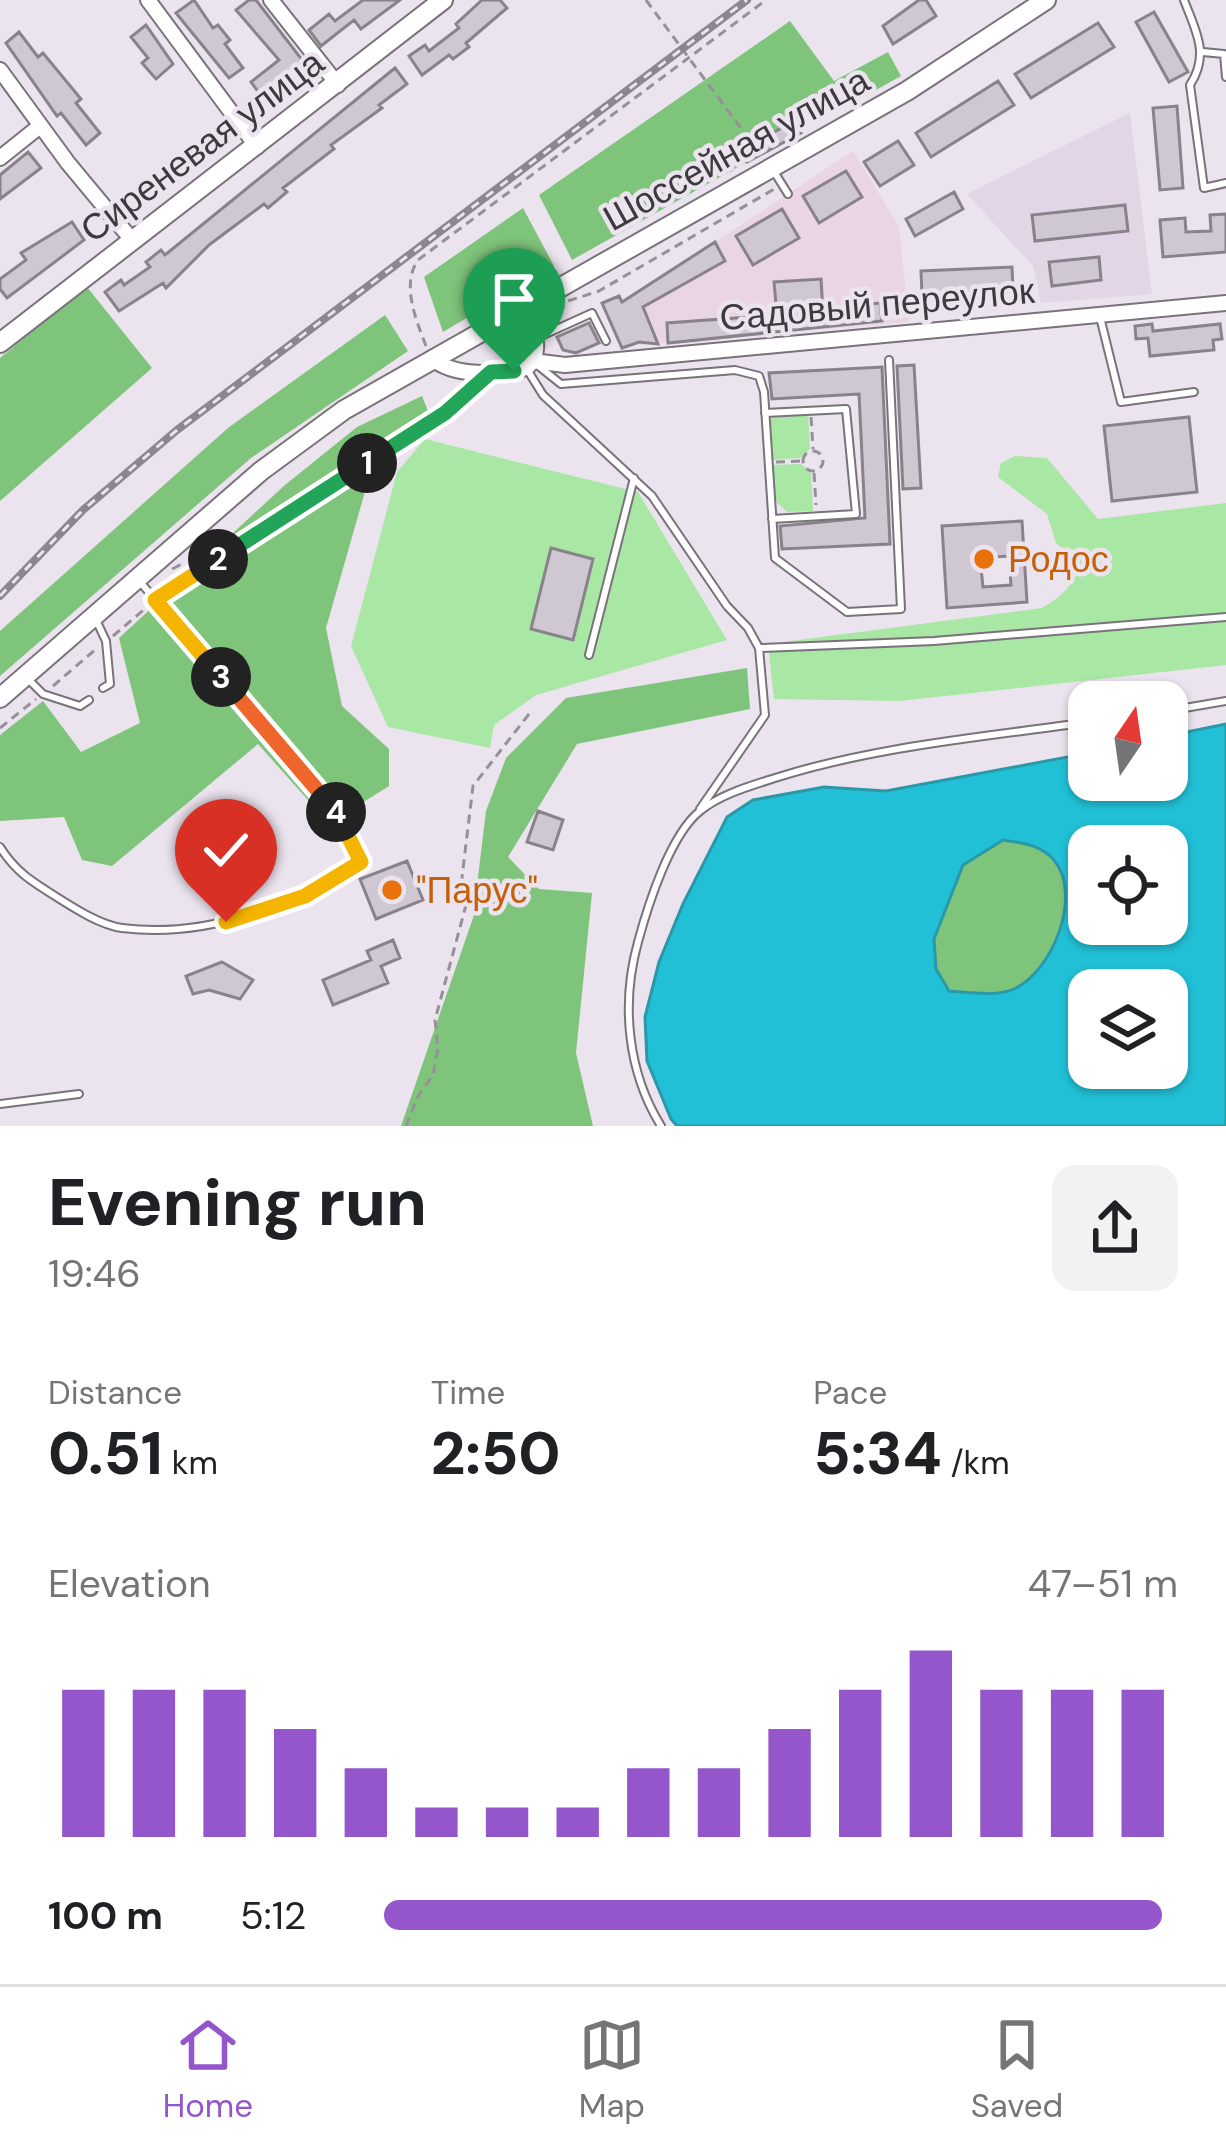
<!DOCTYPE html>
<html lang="en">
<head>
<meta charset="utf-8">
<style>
  body { margin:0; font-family:"DM Sans",sans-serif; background:#f2f2f2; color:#202124; height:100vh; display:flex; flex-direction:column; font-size:45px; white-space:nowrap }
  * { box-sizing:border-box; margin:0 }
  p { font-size:39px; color:#757577 }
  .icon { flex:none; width:66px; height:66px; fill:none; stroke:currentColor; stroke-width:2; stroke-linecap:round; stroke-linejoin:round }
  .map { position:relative; height:1126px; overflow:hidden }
  .drawer { display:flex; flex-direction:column; background:#fff; flex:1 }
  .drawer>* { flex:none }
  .needle { width:78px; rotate:13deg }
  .fabs { position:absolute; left:1068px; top:681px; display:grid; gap:24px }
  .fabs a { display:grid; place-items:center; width:120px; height:120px; border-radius:24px; background:#fff; box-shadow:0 3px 9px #0004; font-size:60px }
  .pin { position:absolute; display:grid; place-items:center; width:102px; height:102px; color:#fff; margin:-123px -51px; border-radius:50% 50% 50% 0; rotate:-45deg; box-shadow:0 0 12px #0007 }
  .pin .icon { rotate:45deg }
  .km { position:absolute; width:60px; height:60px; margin:-30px; border-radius:50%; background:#222; color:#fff; font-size:33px; line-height:60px; text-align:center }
  .round { display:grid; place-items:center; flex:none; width:126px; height:126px; border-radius:24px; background:#f2f2f2 }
  .summary { display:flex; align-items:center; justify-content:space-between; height:204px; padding:0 48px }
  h1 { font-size:66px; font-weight:800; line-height:90px }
  .metrics { display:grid; grid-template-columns:repeat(3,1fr); gap:18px; height:204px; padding:12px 48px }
  .metrics div { display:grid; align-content:center }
  .metrics b { font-size:60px; font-weight:800 }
  .metrics small { font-size:33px; font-weight:400 }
  .metrics p { font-size:33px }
  .chart { height:336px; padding:24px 48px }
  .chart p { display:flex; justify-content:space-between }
  .chart svg { width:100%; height:216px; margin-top:12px; stroke:#9555cb; stroke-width:6 }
  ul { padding:0 48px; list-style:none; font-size:39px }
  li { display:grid; grid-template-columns:192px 144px 1fr; align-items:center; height:90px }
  li i { height:30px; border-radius:15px; background:#9555cb }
  .menu { display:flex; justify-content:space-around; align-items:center; height:168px; border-top:3px solid #e0e0e0; background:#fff; font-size:33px; color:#757577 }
  .menu a { display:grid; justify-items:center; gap:6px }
  .menu .current { color:#9555cb }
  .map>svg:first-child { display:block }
  .industrial { fill:#ead5e4 }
  .built { fill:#e1d5e6 }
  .green { fill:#a8e7a4 }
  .forest { fill:#7fc47b }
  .water { fill:#21c0d6; stroke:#2998a8; stroke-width:3; fill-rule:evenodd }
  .building { fill:#cfc7d2; stroke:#89828b; stroke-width:3; fill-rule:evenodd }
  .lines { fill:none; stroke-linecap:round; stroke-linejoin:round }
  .lane-casing { stroke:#79727b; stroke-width:10 }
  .street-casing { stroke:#79727b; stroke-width:18 }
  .secondary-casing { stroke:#79727b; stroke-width:22 }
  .path { stroke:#969098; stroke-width:3; stroke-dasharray:9 6; stroke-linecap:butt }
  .lane { stroke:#fff; stroke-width:6 }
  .street { stroke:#fff; stroke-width:14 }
  .secondary { stroke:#fff; stroke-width:18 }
  .rail-casing { stroke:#8c868e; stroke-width:8 }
  .rail { stroke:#ebe3ee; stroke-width:3; stroke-dasharray:9; stroke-linecap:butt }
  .split-1-casing { stroke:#fff; stroke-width:24 }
  .split-2-casing { stroke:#fff; stroke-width:24 }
  .split-3-casing { stroke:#fff; stroke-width:24 }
  .split-4-casing { stroke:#fff; stroke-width:24 }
  .split-5-casing { stroke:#fff; stroke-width:24 }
  .split-1 { stroke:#22a559; stroke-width:15 }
  .split-2 { stroke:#22a559; stroke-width:15 }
  .split-3 { stroke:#f5b400; stroke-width:15 }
  .split-4 { stroke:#f0652b; stroke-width:15 }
  .split-5 { stroke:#f5b400; stroke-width:15 }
  .food-dot { fill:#e8710a; stroke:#ebe3ee; stroke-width:4.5 }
  .labels { text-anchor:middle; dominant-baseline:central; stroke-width:9; stroke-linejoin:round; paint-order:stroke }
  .street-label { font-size:36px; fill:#3d393e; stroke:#ebe3ee }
  .food-label { font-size:36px; fill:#c56008; stroke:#ebe3ee; text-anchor:start }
</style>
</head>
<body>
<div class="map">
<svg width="1226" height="1126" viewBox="0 0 1226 1126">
  <rect width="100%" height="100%" fill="#ebe3ee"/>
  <path class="industrial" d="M853,151L899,227L909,322L640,345L622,303Z"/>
  <path class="built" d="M1130,113L1152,294L1041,303L1033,266L967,194Z"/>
  <path class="green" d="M808,414L810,449L800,458L771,460L770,420L774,416Z
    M425,439L638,492L727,640L536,695L494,725L490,748L388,727L351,646L397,472Z
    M1015,456L1047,458L1098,519L1226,503V665L900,701L774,699L768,644L1042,608C1060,598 1076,584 1079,563L1056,543L1047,514L998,477L1001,463Z
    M801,464L811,473L813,511L787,512L774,500L772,465Z"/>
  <path class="forest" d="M790,21L834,81L888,52L901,76L844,108L837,97L739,150L745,163L572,260L539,195Z
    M523,208L554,266L443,332L424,277Z
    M87,287L152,368L0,501V358Z
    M385,315L408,351L251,458L0,676V631L228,428Z
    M422,396L432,421L396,451L366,488L326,628L342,706L389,749V786L354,808L316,809L258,744L112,866L82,860L64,817L0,821V735L43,701L81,752L140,723L119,638L285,485L357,427Z
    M747,668L750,709L577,744L508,857L539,889L592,893L576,1053L593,1126H401L473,918L486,811L506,758L566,698Z
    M1003,840C1022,843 1040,844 1054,860C1083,895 1053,971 1014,989C996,997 968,992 949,991L936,969L934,939L963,865Z"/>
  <path class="water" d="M1226,724V1126H677L671,1119L647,1061L645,1017L659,962L683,904L727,817L753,800L824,787L886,791L1089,753V780H1167V736ZM1003,840C1022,843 1040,844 1054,860C1083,895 1053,971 1014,989C996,997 968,992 949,991L936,969L934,939L963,865ZM1089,846H1167V924H1089ZM1089,990H1167V1068H1089Z"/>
  <path class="building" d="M194,0L213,28L218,25L230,40L225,44L243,68L229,78L176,13Z
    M249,0H256L306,65L265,101L251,82L279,60L236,10Z
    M363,0H400L361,29L354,20L321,46L309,30L329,14L335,21Z
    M482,0H500L507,8L466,43L469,47L453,59L449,55L422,75L409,56L425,45L429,51L459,28L456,24Z
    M919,0H926L936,16L893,44L883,26Z
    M1154,12L1188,72L1169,82L1136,22Z
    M1098,23L1114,47L1031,98L1015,74Z
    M146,25L173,64L156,79L142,63L148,58L131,37Z
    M19,32L38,57L43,53L81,99L76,103L100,133L86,145L61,113L57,116L6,43Z
    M395,68L407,84L379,105L382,108L331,145L334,149L283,188L287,192L268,208L264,204L209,245L166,288L163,283L119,311L105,292L121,280L124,285L150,267L146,262L161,250L165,255Z
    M998,81L1014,105L931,157L916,133Z
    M1177,106L1183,188L1160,190L1153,108Z
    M794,121L801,133L747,162L740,151Z
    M898,141L914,165L880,186L864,162Z
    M28,152L41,168L0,199V175Z
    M846,171L862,197L819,223L803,196Z
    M954,192L963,209L915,236L906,219Z
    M1125,205L1128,231L1035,241L1032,215Z
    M782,209L799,238L753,265L736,236Z
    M1226,214V252L1163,257L1160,220L1185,218L1186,232L1211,231L1210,215Z
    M72,222L84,240L7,298L0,289V279L26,260L21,253Z
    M715,242L725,261L643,307L658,344L639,342L622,348L602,303L619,296L622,302Z
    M1099,257L1101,280L1052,286L1049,262Z
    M1012,267L1013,291L922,295L921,271Z
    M821,279L823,312L858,309L857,305L880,303L882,321L668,343L667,323L777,315L774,282Z
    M589,323L599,343L576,353L563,350L557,337Z
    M1152,324L1153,331L1220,324L1222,339L1213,340L1214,350L1150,356L1148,338L1136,339L1135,326Z
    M914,365L921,488L903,489L897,366Z
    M882,367L890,544L782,549L780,526L865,518L859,394L772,399L769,373Z
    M1189,417L1197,492L1112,501L1104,426Z
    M1022,521L1027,602L947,608L942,526ZM1009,556L1011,585L983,587L980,558Z
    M551,548L593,559L573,640L531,629Z
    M538,811L563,820L553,850L527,842Z
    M235,855L251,874L225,895L209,875Z
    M407,861L423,900L376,919L360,879Z
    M393,940L400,958L381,966L388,983L333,1005L323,980L371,960L367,951Z
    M222,962L253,980L240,999L209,990L193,994L186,976Z"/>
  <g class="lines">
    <defs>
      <path id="lane" d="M1184,0C1196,32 1210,54 1190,85L1204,188L1226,183
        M1203,52L1224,54L1226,77
        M773,170L788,194
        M1100,317L1121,402L1194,392
        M539,337L592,313L606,341
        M536,364L561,384L735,370L759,376L764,392L775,558L847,612L901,609L889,360
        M528,371L543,395L652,496L727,606L748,628L759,648L765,715L700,809
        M765,413L846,409L856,514L772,519
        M96,620L106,641L110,684L103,688
        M759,648L934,641L1226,617
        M589,655L634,478
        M28,679L43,694L80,706L89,700
        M1167,711L1226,701
        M0,847C15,871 31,881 55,896C74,908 100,925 122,928C209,939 289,905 361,862L338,813L141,583
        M0,1104L79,1094
        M661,1126C627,1071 621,1003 638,942C648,905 670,835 700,811C721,794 750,786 775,778C876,746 984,737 1089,722"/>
      <path id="street" d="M148,0L257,147
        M271,0L338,85
        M0,70L68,163L132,240
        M0,158L40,126
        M432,358C454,378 498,374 527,368C545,350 533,326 521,307
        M533,361L565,365L1226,303"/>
      <path id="secondary" d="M0,343L443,0
        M0,698L261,471L344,410L907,91L1046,0"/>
    </defs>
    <use href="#lane" class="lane-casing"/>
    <use href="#street" class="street-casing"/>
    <use href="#secondary" class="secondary-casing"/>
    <path class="path" d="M646,0L740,127L736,159L730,172
      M548,323L568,301L599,291L776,188
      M426,346C416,320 401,284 418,260L766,0
      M811,417L813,449
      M803 461a10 10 0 1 1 20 0a10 10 0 1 1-20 0Z
      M776,462L803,461
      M814,473L816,505
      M172,569L180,565L188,577
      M164,594L445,413L475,387
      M113,636L147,607
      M53,686L96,649
      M0,728L36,699
      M406,1126L417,1098L433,1075L438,1049L435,1020L466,905L462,877L473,786L529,714"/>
    <use href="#lane" class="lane"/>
    <use href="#street" class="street"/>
    <use href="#secondary" class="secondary"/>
    <defs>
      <path id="rail" d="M0,596L83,510L177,430L747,0"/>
    </defs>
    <use href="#rail" class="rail-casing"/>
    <use href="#rail" class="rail"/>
  </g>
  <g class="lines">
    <defs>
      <path id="split-1" d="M367,463L445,413L491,372L514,371"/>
      <path id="split-2" d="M218,559L367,463"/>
      <path id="split-3" d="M218,559L155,600L221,677"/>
      <path id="split-4" d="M221,677L336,812"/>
      <path id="split-5" d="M226,922L305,896L361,862L336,812"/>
    </defs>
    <use href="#split-1" class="split-1-casing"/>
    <use href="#split-2" class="split-2-casing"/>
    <use href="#split-3" class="split-3-casing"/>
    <use href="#split-4" class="split-4-casing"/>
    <use href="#split-5" class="split-5-casing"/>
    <use href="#split-1" class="split-1"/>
    <use href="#split-2" class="split-2"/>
    <use href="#split-3" class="split-3"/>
    <use href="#split-4" class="split-4"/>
    <use href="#split-5" class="split-5"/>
  </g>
  <g class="food-dot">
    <circle cx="984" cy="559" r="12"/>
    <circle cx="392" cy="890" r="12"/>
  </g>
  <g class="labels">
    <g class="street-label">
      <text transform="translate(202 146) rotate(-37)">Сиреневая улица</text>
      <text transform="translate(736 149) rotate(-29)">Шоссейная улица</text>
      <text transform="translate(877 304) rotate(-5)">Садовый переулок</text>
    </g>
    <g class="food-label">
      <text x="1008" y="559">Родос</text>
      <text x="416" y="890">"Парус"</text>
    </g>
  </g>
</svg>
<div class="fabs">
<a><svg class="needle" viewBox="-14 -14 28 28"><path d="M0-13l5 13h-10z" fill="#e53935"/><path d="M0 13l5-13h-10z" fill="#757577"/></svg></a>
<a><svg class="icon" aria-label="locate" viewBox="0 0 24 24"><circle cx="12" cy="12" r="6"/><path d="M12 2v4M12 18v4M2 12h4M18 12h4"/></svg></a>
<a><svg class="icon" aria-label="layers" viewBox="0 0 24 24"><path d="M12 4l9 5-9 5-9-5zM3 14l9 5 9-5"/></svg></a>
</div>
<div class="pin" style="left:514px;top:371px;background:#1e9e55"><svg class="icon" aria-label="arrive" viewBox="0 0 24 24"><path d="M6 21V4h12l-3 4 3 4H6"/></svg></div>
<div class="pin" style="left:226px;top:922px;background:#d93025"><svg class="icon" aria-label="check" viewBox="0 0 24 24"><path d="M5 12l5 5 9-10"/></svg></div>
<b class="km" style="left:367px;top:463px">1</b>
<b class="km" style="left:218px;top:559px">2</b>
<b class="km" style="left:221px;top:677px">3</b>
<b class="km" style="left:336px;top:812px">4</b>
</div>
<section class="drawer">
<div class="summary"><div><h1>Evening run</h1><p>19:46</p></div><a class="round"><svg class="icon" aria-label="share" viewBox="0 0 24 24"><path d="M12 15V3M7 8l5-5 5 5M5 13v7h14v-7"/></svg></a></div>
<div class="metrics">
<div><p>Distance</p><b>0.51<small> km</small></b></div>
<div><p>Time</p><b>2:50</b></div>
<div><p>Pace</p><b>5:34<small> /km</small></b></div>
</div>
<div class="chart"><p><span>Elevation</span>47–51 m</p>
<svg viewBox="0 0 160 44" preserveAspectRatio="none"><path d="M5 44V14M15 44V14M25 44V14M35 44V22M45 44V30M55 44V38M65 44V38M75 44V38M85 44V30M95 44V30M105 44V22M115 44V14M125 44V6M135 44V14M145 44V14M155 44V14"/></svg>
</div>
<ul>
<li><b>100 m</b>5:12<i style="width:98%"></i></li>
</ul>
</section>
<nav class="menu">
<a class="current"><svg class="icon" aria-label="home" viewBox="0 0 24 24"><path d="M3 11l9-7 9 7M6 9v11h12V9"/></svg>Home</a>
<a><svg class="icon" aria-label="map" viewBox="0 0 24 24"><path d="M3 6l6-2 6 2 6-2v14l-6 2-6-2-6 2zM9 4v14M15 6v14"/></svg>Map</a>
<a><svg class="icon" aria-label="saved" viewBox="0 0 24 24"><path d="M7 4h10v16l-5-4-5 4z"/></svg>Saved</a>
</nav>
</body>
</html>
